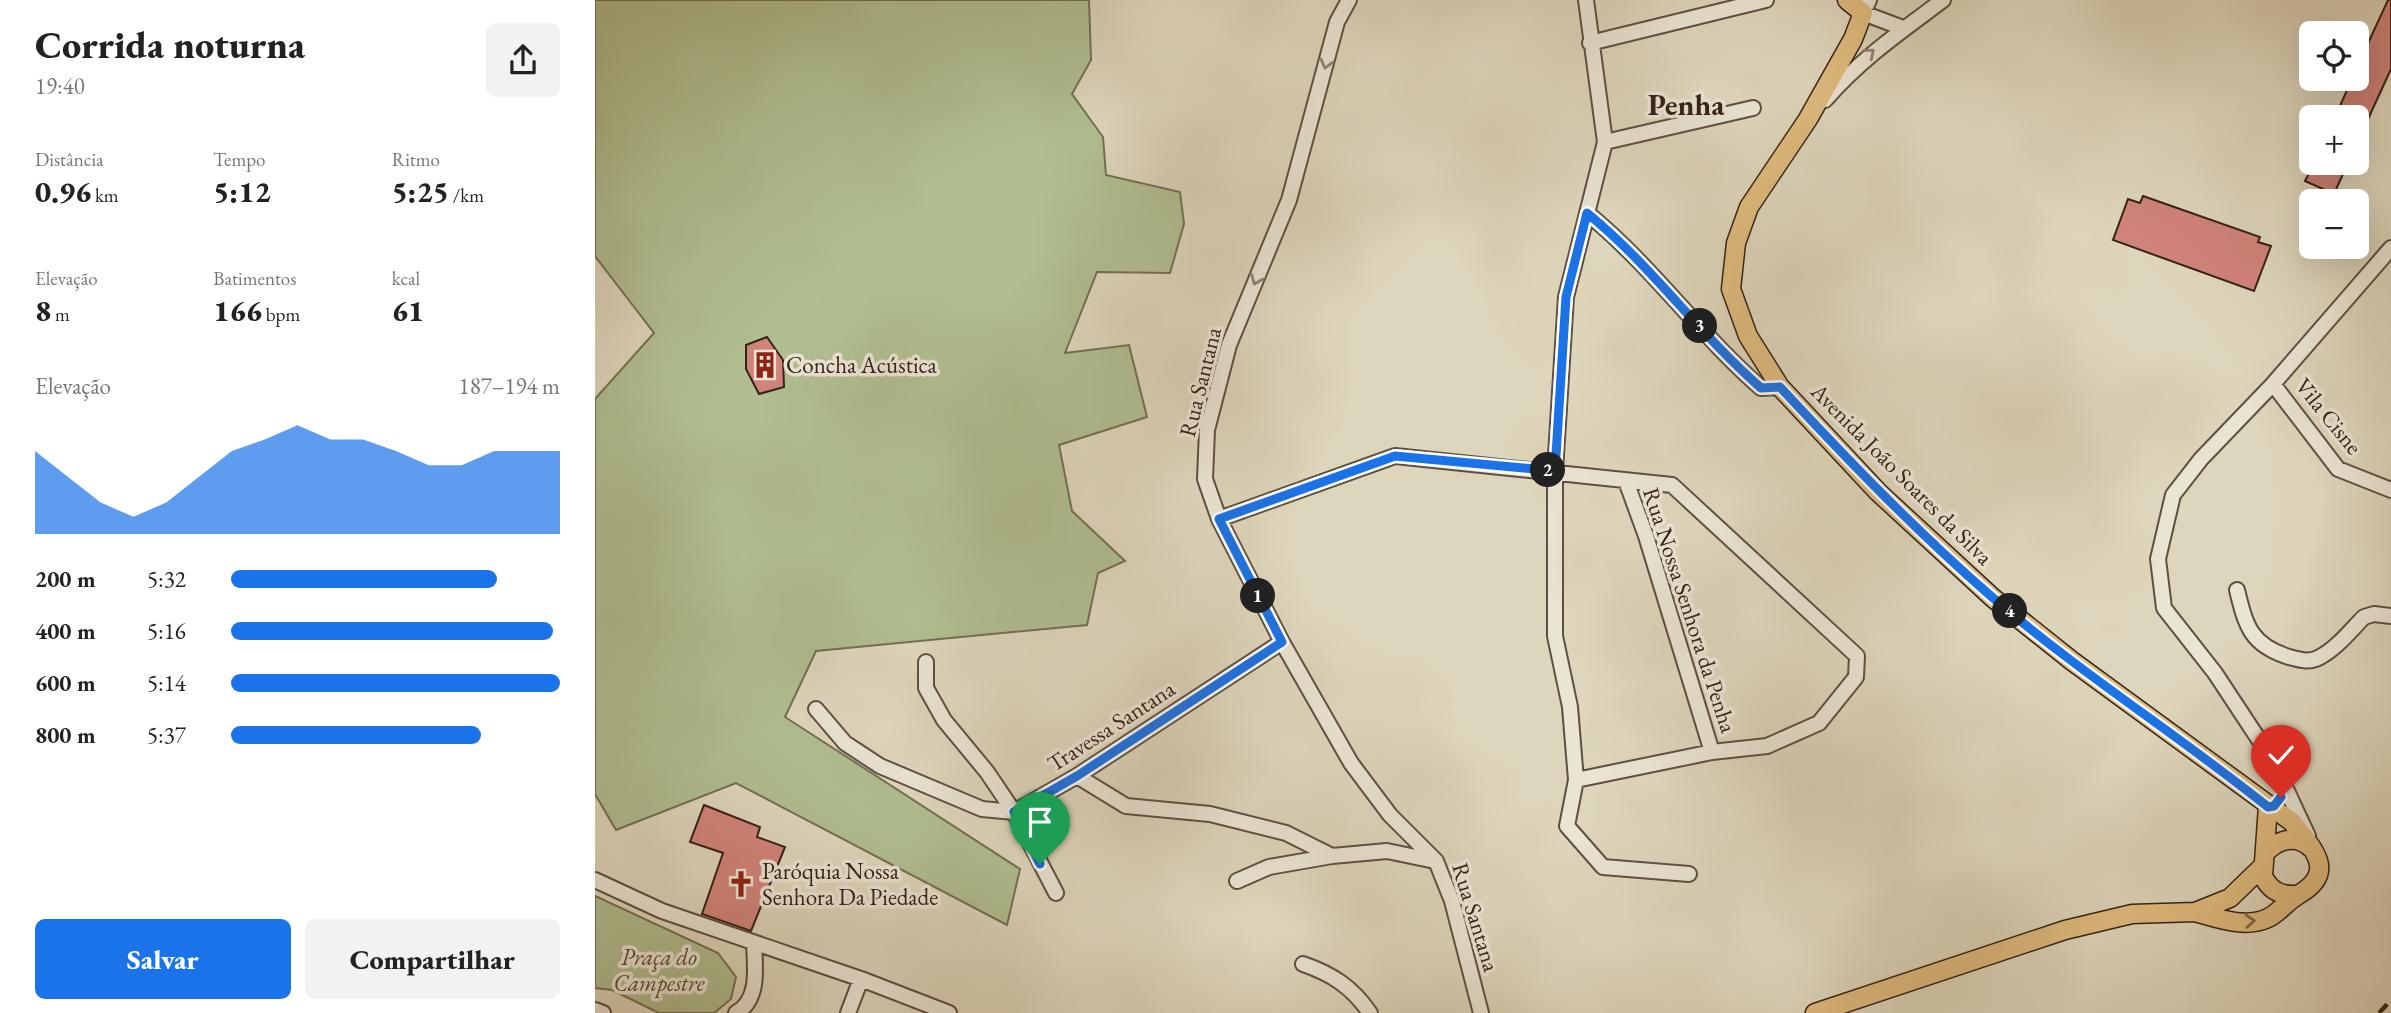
<!DOCTYPE html>
<html lang="pt">
<head>
<meta charset="utf-8">
<style>
  body { margin:0; font-family:"EB Garamond",serif; background:#f2f2f2; color:#222; height:100vh; display:flex; flex-direction:column; font-size:26px; white-space:nowrap }
  * { box-sizing:border-box; margin:0 }
  p { font-size:23px; color:#767676 }
  .icon { flex:none; width:38px; height:38px; fill:none; stroke:currentColor; stroke-width:2; stroke-linecap:round; stroke-linejoin:round }
  .map { position:relative; flex:1; overflow:hidden }
  .details { display:flex; flex-direction:column; background:#fff; width:595px }
  .details>* { flex:none }
  .controls { position:absolute; left:1704px; top:21px; display:grid; gap:14px }
  .controls a { display:grid; place-items:center; width:70px; height:70px; border-radius:10px; background:#fff; box-shadow:0 7px 28px #0002; font-size:35px }
  .pin { position:absolute; display:grid; place-items:center; width:60px; height:60px; color:#fff; margin:-72px -30px; border-radius:50% 50% 50% 0; rotate:-45deg; box-shadow:0 0 7px #0007 }
  .pin .icon { rotate:45deg }
  .km { position:absolute; width:35px; height:35px; margin:-18px; border-radius:50%; background:#222; color:#fff; font-size:19px; line-height:35px; text-align:center }
  .round { display:grid; place-items:center; flex:none; width:74px; height:74px; border-radius:10px; background:#f2f2f2 }
  .headline { display:flex; align-items:center; justify-content:space-between; height:119px; padding:0 35px }
  h1 { font-size:38px; font-weight:800; line-height:52px }
  .stats { display:grid; grid-template-columns:repeat(3,1fr); gap:10px; height:119px; padding:7px 35px }
  .stats div { display:grid; align-content:center }
  .stats b { font-size:30px; font-weight:800 }
  .stats small { font-size:19px; font-weight:400 }
  .stats p { font-size:19px }
  .chart { height:196px; padding:14px 35px }
  .chart p { display:flex; justify-content:space-between }
  .chart svg { width:100%; height:126px; margin-top:7px; fill:#1a73e8; opacity:.7 }
  .action { display:flex; gap:14px; margin-top:auto; padding:14px 35px }
  .action a { flex:1; height:80px; border-radius:10px; background:#1a73e8; color:#fff; font-size:28px; font-weight:800; line-height:80px; text-align:center }
  .action a+a { background:#f2f2f2; color:#222 }
  ul { padding:0 35px; list-style:none; font-size:23px }
  li { display:grid; grid-template-columns:112px 84px 1fr; align-items:center; height:52px }
  li i { height:18px; border-radius:9px; background:#1a73e8 }
  main { display:flex; flex:1; min-height:0 }
  .map>svg:first-child { display:block }
  .green { fill:#b0be91; stroke:#727054; stroke-width:2 }
  .building { fill:#d1847b; stroke:#342318; stroke-width:2 }
  .lines { fill:none; stroke-linecap:round; stroke-linejoin:round }
  .minor-casing { stroke:#5e5041; stroke-width:18 }
  .major-casing { stroke:#342318; stroke-width:21 }
  .minor { stroke:#eae4d3; stroke-width:14 }
  .major { stroke:#dfbb7e; stroke-width:18 }
  .rail { stroke:#342318; stroke-width:4.5; stroke-dasharray:12 12; stroke-linecap:butt }
  .oneway { stroke:#8f8476 }
  .oneway2 { stroke:#816746 }
  .route-casing { stroke:#fff; stroke-width:14 }
  .route { stroke:#1a73e8; stroke-width:9 }
  .labels { text-anchor:middle; dominant-baseline:central; stroke-width:7; stroke-linejoin:round; paint-order:stroke }
  .poi-label { font-size:23px; fill:#342318; stroke:#eae4d3; text-anchor:start }
  .street-label { font-size:23px; fill:#342318; stroke:#eae4d3 }
  .park-label { font-size:23px; font-style:italic; fill:#534a36; stroke:#eae4d3 }
  .district-label { font-size:30px; font-weight:bold; fill:#342318; stroke:#eae4d3 }
</style>
</head>
<body>
<main>
<section class="details">
<div class="headline"><div><h1>Corrida noturna</h1><p>19:40</p></div><a class="round"><svg class="icon" aria-label="share" viewBox="0 0 24 24"><path d="M12 15V3M7 8l5-5 5 5M5 13v7h14v-7"/></svg></a></div>
<div class="stats">
<div><p>Distância</p><b>0.96<small> km</small></b></div>
<div><p>Tempo</p><b>5:12</b></div>
<div><p>Ritmo</p><b>5:25<small> /km</small></b></div>
</div>
<div class="stats">
<div><p>Elevação</p><b>8<small> m</small></b></div>
<div><p>Batimentos</p><b>166<small> bpm</small></b></div>
<div><p>kcal</p><b>61</b></div>
</div>
<div class="chart"><p><span>Elevação</span>187–194 m</p>
<svg viewBox="0 0 160 44" preserveAspectRatio="none"><path d="M0 44V15L10 24L20 33L30 38L40 33L50 24L60 15L70 11L80 6L90 11L100 11L110 15L120 20L130 20L140 15L150 15L160 15V44z"/></svg>
</div>
<ul>
<li><b>200 m</b>5:32<i style="width:81%"></i></li>
<li><b>400 m</b>5:16<i style="width:98%"></i></li>
<li><b>600 m</b>5:14<i style="width:100%"></i></li>
<li><b>800 m</b>5:37<i style="width:76%"></i></li>
</ul>
<div class="action"><a>Salvar</a><a>Compartilhar</a></div>
</section>
<div class="map">
<svg width="1796" height="1013" viewBox="0 0 1796 1013">
  <rect width="100%" height="100%" fill="#ded6bc"/>
  <filter id="stains"><feTurbulence type="fractalNoise" baseFrequency=".00286" numOctaves="4"/><feColorMatrix values="0 0 0 0 .2 0 0 0 0 .09 0 0 0 0 .02 0 0 0 .5 -.17"/></filter>
  <radialGradient id="worn" r=".72"><stop offset=".6" stop-color="#630" stop-opacity="0"/><stop offset="1" stop-color="#630" stop-opacity=".3"/></radialGradient>
  <path class="green" d="M0,0H494L496,60L477,94L508,137L511,175L585,192L589,224L575,273L502,272L470,353L534,345L552,417L464,445L477,511L530,561L503,573L492,625L221,651L190,717L425,869L412,925L141,783L21,830L0,794V399L59,333L0,256Z
    M0,896L123,953L141,977L136,999L119,1013H64L17,990L0,988Z"/>
  <path class="building" d="M1793,0H1796V69L1762,143V117H1740L1757,79H1762V67Z
    M1719,163H1753L1739,194L1710,181Z
    M1548,196L1665,237L1663,242L1676,246L1659,291L1518,240L1533,199L1545,203Z
    M172,337L188,360L189,387L164,394L151,369V345Z
    M109,805L165,827L162,837L190,847L156,931L107,914L128,853L95,842Z"/>
  <g class="lines">
    <defs>
      <path id="minor" d="M754,0L742,22L694,200L634,345L612,430L610,479L624,519L687,642L756,763L795,815L841,861L857,901L886,1013
        M991,0L1010,142L971,297L960,471V636L975,707L981,780L972,826L1008,867L1094,874
        M1274,0L1268,13L1308,28
        M995,43L1171,0
        M1230,100C1267,58 1304,33 1348,0
        M1010,142L1158,108
        M992,213C1058,267 1103,333 1166,388L1185,387
        M1678,384L1743,469L1796,490
        M1031,481L1051,536L1117,752
        M624,519L800,456L1077,485L1262,656L1261,677L1224,723L1172,746L1117,752L981,780
        M1642,590C1651,627 1656,645 1694,657C1705,660 1715,663 1725,657C1742,648 1756,630 1769,617L1779,614L1796,616
        M331,662V688L349,720L392,772L419,812L461,893
        M221,709L250,743L285,766L387,809L419,812L482,776L687,642
        M482,776L531,806L615,814L691,833L737,856L792,851L840,861
        M1713,836L1678,761L1620,673L1569,608L1563,559L1578,495L1606,459L1678,384L1796,248
        M0,880L67,911L266,979L354,1013
        M642,881L674,867L737,856
        M708,964C737,974 757,987 775,1013
        M0,1010L8,1013
        M141,1013C165,1000 160,967 159,944
        M253,1013L266,979"/>
      <path id="major" d="M1252,0L1268,13L1258,39L1213,119L1154,207L1141,243L1136,289L1153,336L1185,387L1283,492L1398,598L1477,661L1697,822C1718,849 1743,872 1703,895C1692,901 1684,913 1673,918C1650,929 1622,918 1600,912
        M1673,806L1668,876C1675,891 1686,896 1702,895
        M1672,851C1686,838 1702,835 1716,848
        M1220,1013L1470,930L1537,914L1600,912L1635,898L1667,867"/>
    </defs>
    <use href="#minor" class="minor-casing"/>
    <use href="#major" class="major-casing"/>
    <use href="#minor" class="minor"/>
    <use href="#major" class="major"/>
    <path class="rail" d="M1784,1013L1796,1000"/>
  </g>
  <defs><path id="oneway-chevron" d="M-2-3.5L2.5 0L-2 3.5" fill="none" stroke-width="1.6" stroke-linecap="round" stroke-linejoin="round" transform="scale(1.75)"/></defs>
  <g class="oneway">
    <use href="#oneway-chevron" transform="translate(1275 53) rotate(-40)"/>
    <use href="#oneway-chevron" transform="translate(731 64) rotate(105)"/>
    <use href="#oneway-chevron" transform="translate(661 280) rotate(112)"/>
  </g>
  <use class="oneway2" href="#oneway-chevron" transform="translate(1655 921) rotate(-4)"/>
  <g class="lines">
    <defs>
      <path id="route" d="M445,864L419,812L482,776L687,642L624,519L800,456L960,471L971,297L992,213C1058,267 1103,333 1166,388L1185,387C1253,460 1322,532 1397,597C1485,673 1583,735 1673,807L1679,806L1686,797"/>
    </defs>
    <use href="#route" class="route-casing"/>
    <use href="#route" class="route"/>
  </g>
  <defs>
    <symbol id="building-bare" viewBox="-9 -9 18 18"><path d="M-4-6H4V6H1V3H-1V6H-4ZM-2.5-4.3h1.7v1.8h-1.7ZM.8-4.3h1.7v1.8H.8ZM-2.5-1h1.7V.8h-1.7ZM.8-1h1.7V.8H.8Z" fill="#8f2418" stroke="#eae4d3" stroke-width="2.5" paint-order="stroke"/></symbol>
    <symbol id="church-bare" viewBox="-9 -9 18 18"><path d="M-1.2-6h2.4v3.5h3.3v2.4h-3.3V6h-2.4V-.1h-3.3v-2.4h3.3Z" fill="#8f2418" stroke="#eae4d3" stroke-width="2.5" paint-order="stroke"/></symbol>
  </defs>
  <g fill-rule="evenodd">
    <use href="#building-bare" x="151" y="346" width="38" height="38"/>
    <use href="#church-bare" x="127" y="865" width="38" height="38"/>
  </g>
  <g class="labels">
    <g class="poi-label">
      <text x="191" y="365">Concha Acústica</text>
      <text x="167" y="871">Paróquia Nossa<tspan x="167" dy="26">Senhora Da Piedade</tspan></text>
    </g>
    <g class="street-label">
      <text transform="translate(605 382) rotate(-76)">Rua Santana</text>
      <text transform="translate(1734 416) rotate(51)">Vila Cisne</text>
      <text transform="translate(1307 474) rotate(45)">Avenida João Soares da Silva</text>
      <text transform="translate(1095 610) rotate(72)">Rua Nossa Senhora da Penha</text>
      <text transform="translate(516 726) rotate(-33)">Travessa Santana</text>
      <text transform="translate(881 917) rotate(73)">Rua Santana</text>
    </g>
    <g class="park-label">
      <text x="64" y="957">Praça do<tspan x="64" dy="26">Campestre</tspan></text>
    </g>
    <g class="district-label">
      <text x="1091" y="104">Penha</text>
    </g>
  </g>
  <rect width="100%" height="100%" filter="url(#stains)"/>
  <rect width="100%" height="100%" fill="url(#worn)"/>
</svg>
<div class="controls">
<a><svg class="icon" aria-label="locate" viewBox="0 0 24 24"><circle cx="12" cy="12" r="6"/><path d="M12 2v4M12 18v4M2 12h4M18 12h4"/></svg></a>
<a>+</a>
<a>−</a>
</div>
<div class="pin" style="left:445px;top:864px;background:#1e9e55"><svg class="icon" aria-label="arrive" viewBox="0 0 24 24"><path d="M6 21V4h12l-3 4 3 4H6"/></svg></div>
<div class="pin" style="left:1686px;top:797px;background:#d93025"><svg class="icon" aria-label="check" viewBox="0 0 24 24"><path d="M5 12l5 5 9-10"/></svg></div>
<b class="km" style="left:663px;top:596px">1</b>
<b class="km" style="left:953px;top:470px">2</b>
<b class="km" style="left:1105px;top:326px">3</b>
<b class="km" style="left:1415px;top:611px">4</b>
</div>
</main>
</body>
</html>
